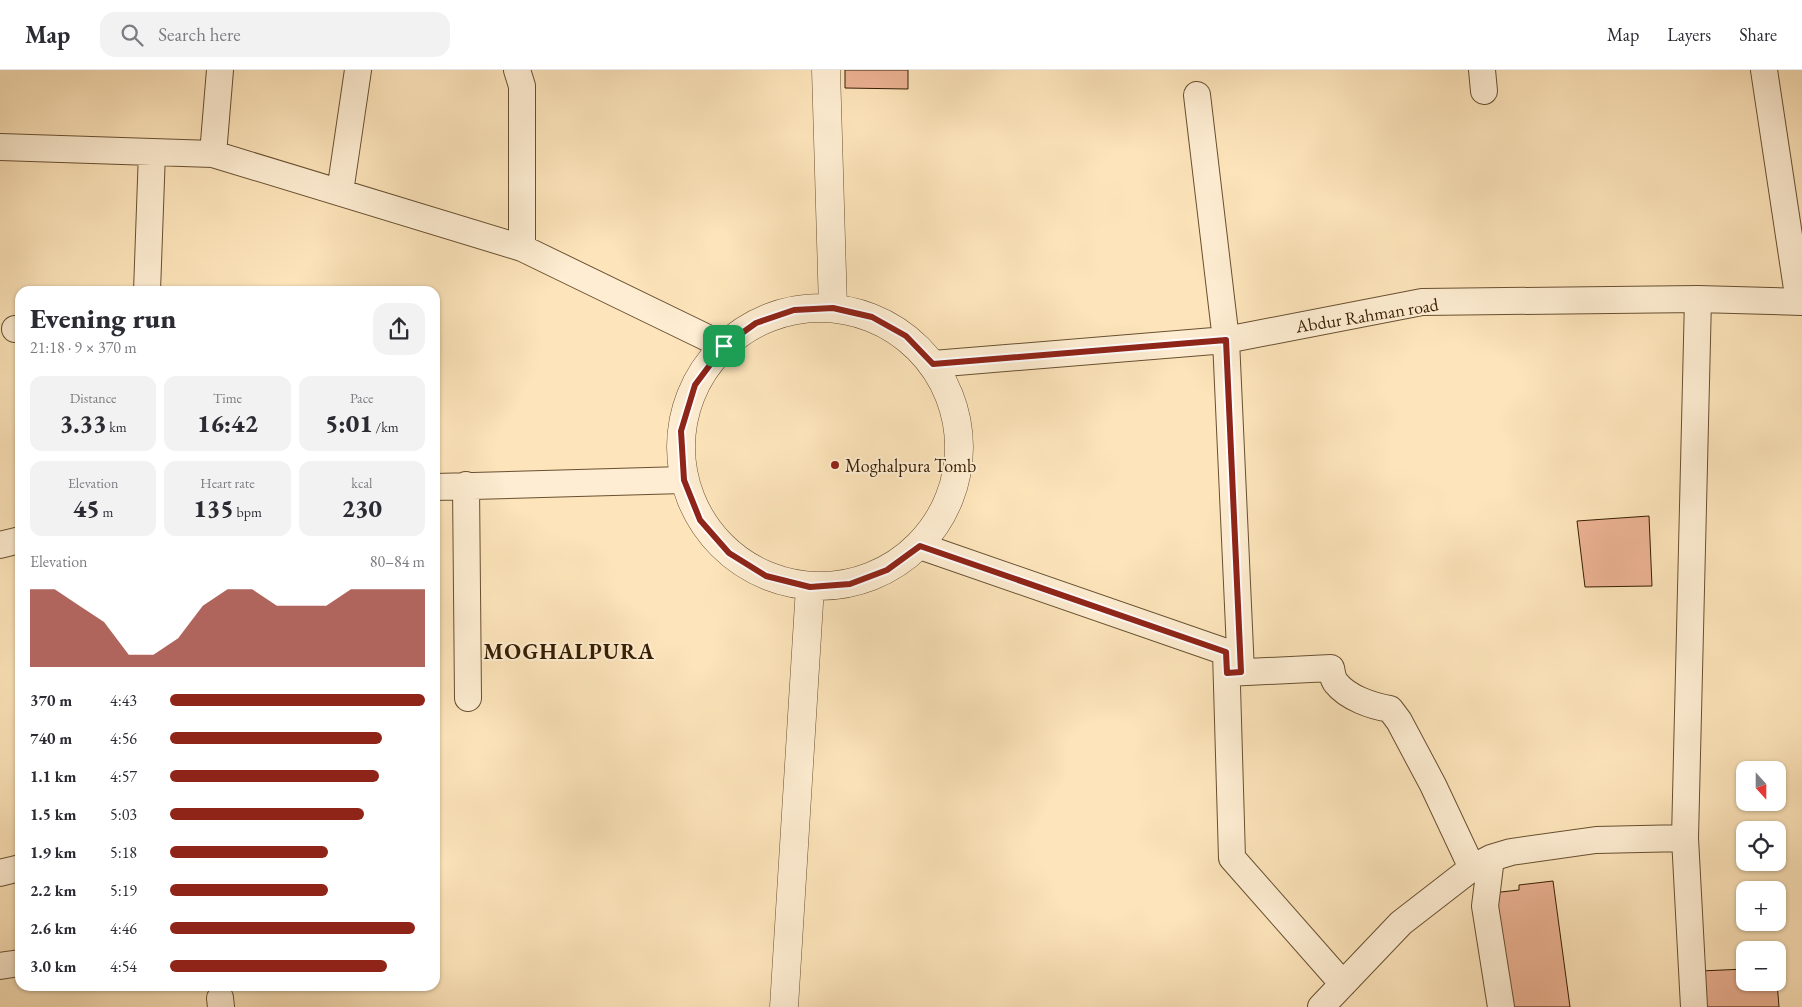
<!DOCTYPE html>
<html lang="en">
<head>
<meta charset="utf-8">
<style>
  body { margin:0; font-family:"EB Garamond",serif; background:#f2f2f3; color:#2b2b33; height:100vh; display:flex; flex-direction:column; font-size:19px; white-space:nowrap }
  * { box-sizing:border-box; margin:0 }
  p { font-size:16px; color:#7c7c81 }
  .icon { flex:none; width:28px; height:28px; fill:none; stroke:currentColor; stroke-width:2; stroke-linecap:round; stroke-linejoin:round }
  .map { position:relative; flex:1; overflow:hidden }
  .sheet { position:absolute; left:15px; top:216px; width:425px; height:705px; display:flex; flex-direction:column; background:#fff; border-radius:15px; box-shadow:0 1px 4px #0004 }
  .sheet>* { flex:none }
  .needle { width:32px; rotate:159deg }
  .controls { position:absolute; left:1736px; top:691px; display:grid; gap:10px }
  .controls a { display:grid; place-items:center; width:50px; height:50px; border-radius:10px; background:#fff; box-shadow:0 1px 4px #0004; font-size:25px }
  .pin { position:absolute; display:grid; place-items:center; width:42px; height:42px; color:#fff; margin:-21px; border-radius:10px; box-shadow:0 2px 8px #0006 }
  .round { display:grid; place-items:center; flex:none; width:52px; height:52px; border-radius:15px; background:#f2f2f3 }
  .overview { display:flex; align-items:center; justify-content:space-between; height:85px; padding:0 15px }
  h1 { font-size:28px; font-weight:800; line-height:38px }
  .stats { display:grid; grid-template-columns:repeat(3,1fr); gap:8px; height:85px; padding:5px 15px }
  .stats div { display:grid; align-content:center; border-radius:12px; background:#f2f2f3; text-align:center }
  .stats b { font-size:25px; font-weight:800 }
  .stats small { font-size:14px; font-weight:400 }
  .stats p { font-size:14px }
  .chart { height:140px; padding:10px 15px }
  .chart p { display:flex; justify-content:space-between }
  .chart svg { width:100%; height:90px; margin-top:5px; fill:#8f2418; opacity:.7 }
  ul { padding:0 15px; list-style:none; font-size:16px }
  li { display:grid; grid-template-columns:80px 60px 1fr; align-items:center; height:38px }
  li i { height:12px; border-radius:6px; background:#8f2418 }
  header { display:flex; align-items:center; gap:30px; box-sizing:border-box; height:70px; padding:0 25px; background:#fff; border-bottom:1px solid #e1e1e2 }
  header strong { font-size:24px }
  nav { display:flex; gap:28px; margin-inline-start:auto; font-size:18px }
  .search { width:350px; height:45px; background:#f2f2f3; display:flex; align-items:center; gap:12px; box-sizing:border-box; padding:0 18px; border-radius:15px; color:#7c7c81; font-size:19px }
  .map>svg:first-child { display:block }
  .building { fill:#ecb293; stroke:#361e02 }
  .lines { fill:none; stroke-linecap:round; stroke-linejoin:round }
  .minor-casing { stroke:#685030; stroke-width:28 }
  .tertiary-casing { stroke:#685030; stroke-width:29 }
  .minor { stroke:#feedd2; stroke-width:26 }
  .tertiary { stroke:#feedd2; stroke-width:28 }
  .route-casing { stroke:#fff; stroke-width:10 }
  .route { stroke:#8f2418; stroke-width:6 }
  .poi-dot { fill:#8f2418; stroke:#feedd2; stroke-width:2 }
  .labels { text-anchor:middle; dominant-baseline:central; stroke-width:4; stroke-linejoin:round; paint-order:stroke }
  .street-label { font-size:18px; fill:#361e02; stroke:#feedd2 }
  .poi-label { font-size:18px; fill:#361e02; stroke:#feedd2; text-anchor:start }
  .district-label { font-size:22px; font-weight:bold; letter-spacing:1px; fill:#361e02; stroke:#feedd2 }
</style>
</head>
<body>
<header>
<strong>Map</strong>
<div class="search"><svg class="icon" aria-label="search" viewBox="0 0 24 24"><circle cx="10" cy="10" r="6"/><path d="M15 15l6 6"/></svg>Search here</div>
<nav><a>Map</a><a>Layers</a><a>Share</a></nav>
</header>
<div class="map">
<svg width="1802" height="937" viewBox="0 0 1802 937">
  <rect width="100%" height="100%" fill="#fde4ba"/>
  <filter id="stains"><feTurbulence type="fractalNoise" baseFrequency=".004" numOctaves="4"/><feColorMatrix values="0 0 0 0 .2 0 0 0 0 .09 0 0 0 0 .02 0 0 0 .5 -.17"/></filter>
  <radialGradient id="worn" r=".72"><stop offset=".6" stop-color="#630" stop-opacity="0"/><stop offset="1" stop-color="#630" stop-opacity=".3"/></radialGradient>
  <path class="building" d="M845,0H908V19L845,18Z
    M1649,446L1652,516L1585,517L1577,451Z
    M1553,811L1570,937H1509L1492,823L1519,820V815Z
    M1745,899V912H1777L1779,937H1703L1700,901Z"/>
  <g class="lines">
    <defs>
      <path id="minor" d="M517,0L522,16V178
        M1482,0L1484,21
        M1764,0L1799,232
        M1197,25L1226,270L1241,602
        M0,77L213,84L522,178L724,276
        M213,84L220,0
        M340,122L358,0
        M147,221L152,82
        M15,259H20
        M933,294L1226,270L1422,232L1698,229L1802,232
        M466,415L468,628
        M435,417L683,410
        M0,475L20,470
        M920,476L1226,582L1232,788L1343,914
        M1227,603L1331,598C1332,603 1333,610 1336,613C1348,628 1372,636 1390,639L1399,651L1433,715L1472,798
        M1491,788L1485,836L1501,937
        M0,803L20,798
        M0,896L20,893
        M220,928L221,937
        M1321,937L1401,853L1472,798L1491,788L1511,782L1596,770L1685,768
        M1694,937L1685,768L1698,229"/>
      <path id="tertiary" d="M826,0L833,238
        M681 377a139 139 0 1 1 278 0a139 139 0 1 1-278 0Z
        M784,937L810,517"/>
    </defs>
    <use href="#minor" class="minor-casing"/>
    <use href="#tertiary" class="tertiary-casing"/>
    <use href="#minor" class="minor"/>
    <use href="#tertiary" class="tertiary"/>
  </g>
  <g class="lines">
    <defs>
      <path id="route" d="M833,238L872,247L906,266L933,294L1226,270L1241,602L1227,603L1226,582L920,476L887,500L850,514L810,517L766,506L729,483L700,450L684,410L681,361L695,315L724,276L756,253L794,240Z"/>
    </defs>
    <use href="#route" class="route-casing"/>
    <use href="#route" class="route"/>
  </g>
  <circle class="poi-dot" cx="835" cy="395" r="5"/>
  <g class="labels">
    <g class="street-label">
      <text transform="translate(1367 245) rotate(-9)">Abdur Rahman road</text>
    </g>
    <g class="poi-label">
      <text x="845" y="395">Moghalpura Tomb</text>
    </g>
    <g class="district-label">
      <text x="569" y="581">MOGHALPURA</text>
    </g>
  </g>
  <rect width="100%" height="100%" filter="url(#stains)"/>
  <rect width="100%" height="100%" fill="url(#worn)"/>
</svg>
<div class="controls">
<a><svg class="needle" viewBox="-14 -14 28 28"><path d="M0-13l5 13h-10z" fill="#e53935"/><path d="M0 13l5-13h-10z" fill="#7c7c81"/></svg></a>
<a><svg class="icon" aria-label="locate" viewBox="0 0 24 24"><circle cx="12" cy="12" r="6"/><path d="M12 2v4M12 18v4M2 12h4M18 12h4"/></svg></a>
<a>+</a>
<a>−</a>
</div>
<div class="pin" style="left:724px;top:276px;background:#1e9e55"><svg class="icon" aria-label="arrive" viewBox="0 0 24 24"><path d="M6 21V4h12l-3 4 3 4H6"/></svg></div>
<section class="sheet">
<div class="overview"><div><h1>Evening run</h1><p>21:18 · 9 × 370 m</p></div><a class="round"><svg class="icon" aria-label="share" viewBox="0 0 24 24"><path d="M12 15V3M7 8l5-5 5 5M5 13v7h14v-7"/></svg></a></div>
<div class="stats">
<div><p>Distance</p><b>3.33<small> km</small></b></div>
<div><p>Time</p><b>16:42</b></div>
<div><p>Pace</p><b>5:01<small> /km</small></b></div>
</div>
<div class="stats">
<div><p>Elevation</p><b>45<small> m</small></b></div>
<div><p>Heart rate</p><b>135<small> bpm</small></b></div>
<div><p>kcal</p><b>230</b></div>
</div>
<div class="chart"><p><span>Elevation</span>80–84 m</p>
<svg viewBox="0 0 160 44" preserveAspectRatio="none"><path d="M0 44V6L10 6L20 14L30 22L40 38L50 38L60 30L70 14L80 6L90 6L100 14L110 14L120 14L130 6L140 6L150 6L160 6V44z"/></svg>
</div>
<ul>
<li><b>370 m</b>4:43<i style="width:100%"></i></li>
<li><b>740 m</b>4:56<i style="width:83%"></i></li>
<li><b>1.1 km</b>4:57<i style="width:82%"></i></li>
<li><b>1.5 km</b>5:03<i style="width:76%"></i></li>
<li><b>1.9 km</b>5:18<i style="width:62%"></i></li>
<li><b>2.2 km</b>5:19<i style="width:62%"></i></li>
<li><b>2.6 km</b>4:46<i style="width:96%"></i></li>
<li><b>3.0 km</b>4:54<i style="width:85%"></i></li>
</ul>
</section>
</div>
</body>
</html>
